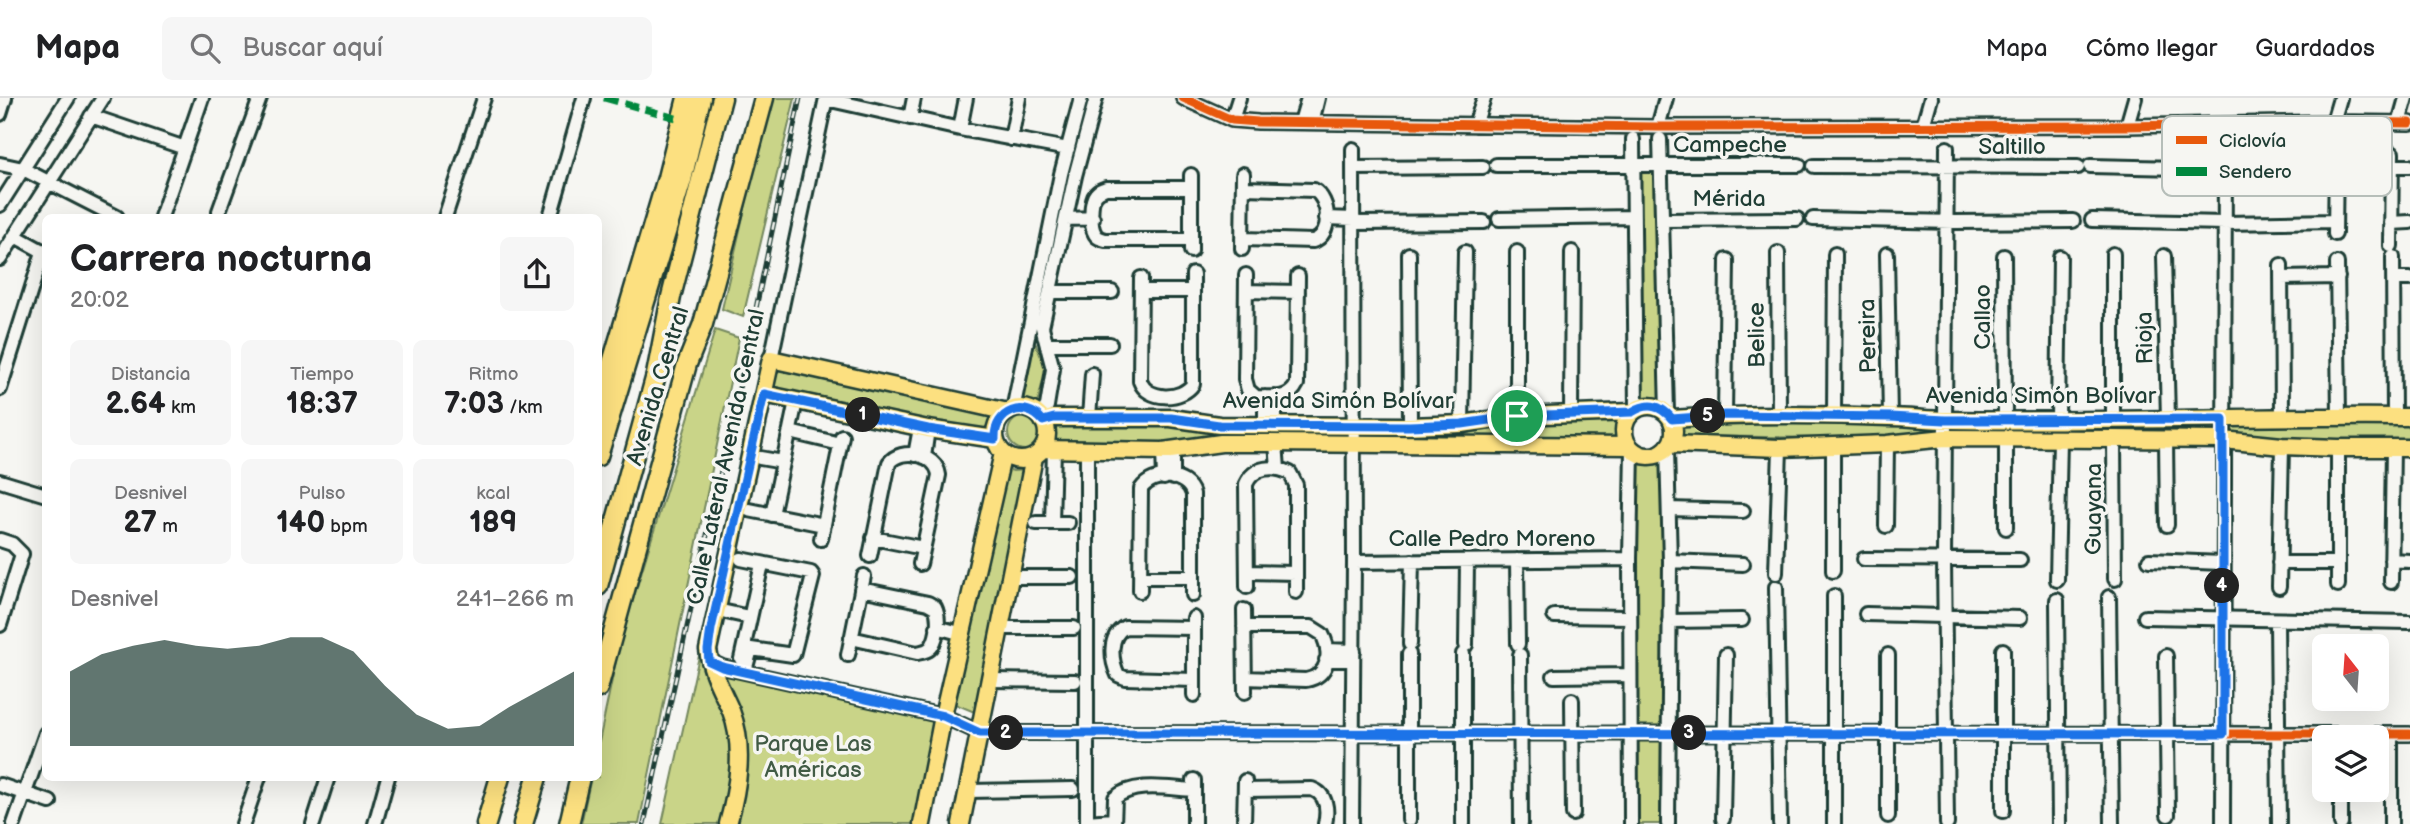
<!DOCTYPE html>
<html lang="es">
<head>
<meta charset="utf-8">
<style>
  body { margin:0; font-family:"Balsamiq Sans",sans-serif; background:#f6f6f6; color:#202124; height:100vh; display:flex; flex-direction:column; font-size:26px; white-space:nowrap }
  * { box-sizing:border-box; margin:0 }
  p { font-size:23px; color:#757577 }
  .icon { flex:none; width:38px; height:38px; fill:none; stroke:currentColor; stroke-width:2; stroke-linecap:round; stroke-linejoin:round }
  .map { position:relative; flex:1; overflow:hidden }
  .sheet { position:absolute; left:42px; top:116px; width:560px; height:567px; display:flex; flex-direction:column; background:#fff; border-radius:10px; box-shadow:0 7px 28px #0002 }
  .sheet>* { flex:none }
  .needle { width:46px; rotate:343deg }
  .buttons { position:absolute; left:2312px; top:536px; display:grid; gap:14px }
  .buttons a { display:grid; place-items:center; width:77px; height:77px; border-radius:10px; background:#fff; box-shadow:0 7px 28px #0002; font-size:35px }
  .pin { position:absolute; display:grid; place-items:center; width:60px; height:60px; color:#fff; margin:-30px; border:4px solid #fff; border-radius:50%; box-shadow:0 2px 7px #0007 }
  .km { position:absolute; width:35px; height:35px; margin:-18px; border-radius:50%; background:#222; color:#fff; font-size:19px; line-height:35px; text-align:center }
  .round { display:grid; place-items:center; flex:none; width:74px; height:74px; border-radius:10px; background:#f6f6f6 }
  .overview { display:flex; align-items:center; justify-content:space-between; height:119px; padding:0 28px }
  h1 { font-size:38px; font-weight:700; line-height:52px }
  .figures { display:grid; grid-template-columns:repeat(3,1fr); gap:10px; height:119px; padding:7px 28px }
  .figures div { display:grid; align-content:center; border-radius:10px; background:#f6f6f6; text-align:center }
  .figures b { font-size:30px; font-weight:700 }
  .figures small { font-size:19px; font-weight:400 }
  .figures p { font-size:19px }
  .chart { height:196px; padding:14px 28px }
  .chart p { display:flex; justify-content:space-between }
  .chart svg { width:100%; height:126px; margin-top:7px; fill:#1f3d34; opacity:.7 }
  header { display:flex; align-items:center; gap:42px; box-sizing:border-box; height:98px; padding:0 35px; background:#fff; border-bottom:2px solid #e0e0e0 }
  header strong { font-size:33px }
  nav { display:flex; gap:38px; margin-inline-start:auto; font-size:24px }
  .search { width:490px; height:63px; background:#f6f6f6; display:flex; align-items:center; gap:18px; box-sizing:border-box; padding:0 24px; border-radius:10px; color:#757577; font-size:26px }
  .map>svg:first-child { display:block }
  .green { fill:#c9d488; stroke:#74885e; stroke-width:2 }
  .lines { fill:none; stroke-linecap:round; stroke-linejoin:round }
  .minor-casing { stroke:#1f3d34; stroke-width:18 }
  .major-casing { stroke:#1f3d34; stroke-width:21 }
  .highway-casing { stroke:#1f3d34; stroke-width:23 }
  .minor { stroke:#f6f6f2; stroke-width:12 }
  .major { stroke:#fce080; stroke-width:16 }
  .highway { stroke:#fce080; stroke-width:18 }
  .rail-casing { stroke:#1f3d34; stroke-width:5 }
  .rail { stroke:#f6f6f2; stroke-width:2.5; stroke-dasharray:8; stroke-linecap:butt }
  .quiet { stroke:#00873e; stroke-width:7; stroke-dasharray:14 7; stroke-linecap:butt }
  .cycleway-casing { stroke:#f6f6f2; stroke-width:13 }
  .cycleway { stroke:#e8590c; stroke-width:9 }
  .route-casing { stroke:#fff; stroke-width:14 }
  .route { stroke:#1a73e8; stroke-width:9 }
  .labels { text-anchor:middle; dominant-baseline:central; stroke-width:7; stroke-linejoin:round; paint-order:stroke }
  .street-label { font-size:23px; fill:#1f3d34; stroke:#f6f6f2 }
  .park-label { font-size:23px; fill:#415b45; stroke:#f6f6f2 }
  .key { fill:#f6f6f2; stroke:#b6beb9; stroke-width:2 }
  .key-label { font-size:19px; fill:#1f3d34 }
</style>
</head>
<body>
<header>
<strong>Mapa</strong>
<div class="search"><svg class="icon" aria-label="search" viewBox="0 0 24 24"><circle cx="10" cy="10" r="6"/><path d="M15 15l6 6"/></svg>Buscar aquí</div>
<nav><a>Mapa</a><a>Cómo llegar</a><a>Guardados</a></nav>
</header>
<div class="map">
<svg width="2410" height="726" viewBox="0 0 2410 726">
  <rect width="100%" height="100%" fill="#f6f6f2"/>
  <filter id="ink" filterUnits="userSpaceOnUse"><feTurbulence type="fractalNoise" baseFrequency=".0143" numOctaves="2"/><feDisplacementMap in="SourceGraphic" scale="14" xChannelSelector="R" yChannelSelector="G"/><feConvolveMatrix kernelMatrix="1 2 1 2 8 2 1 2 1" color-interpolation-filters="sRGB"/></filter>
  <g filter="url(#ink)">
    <path class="green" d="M770,0H795L743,219L722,211Z
      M1640,74H1655L1661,302L1641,301Z
      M715,232L739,240L639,726H581L591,679H598L599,644L619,548Z
      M1034,242L1046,271L1036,310L1017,307Z
      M775,271L990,319L986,337L771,290Z
      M1008 335a17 17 0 1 1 34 0a17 17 0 1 1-34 0Z
      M1622,320L1620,332L1622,344H1538L1360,334Z
      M1677,321L1935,328L1934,334L1838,340L1680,338Z
      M2410,322V344L2295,343L2228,337V325Z
      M2214,325L2216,338L1950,333L1948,327Z
      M1051,326H1170L1345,333V338L1158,348L1053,347Z
      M1638,365H1662L1664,628L1637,630Z
      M1004,370L1013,373L1027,372L977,615L955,606Z
      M701,549L708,584L725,619L731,645L730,682L720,726H662Z
      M726,575L936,619L913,726H738L747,682V649L743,631L723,577Z
      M1634,643H1661L1660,726H1637Z"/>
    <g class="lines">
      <defs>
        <path id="minor" d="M1183,0L1232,22L1258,24L1658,29L2127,28L2333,24L2410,25
          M826,1L960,31L1068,51
          M0,16L5,0
          M91,18L185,50
          M910,20L914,0
          M1232,22L1239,0
          M1301,24L1308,0
          M1312,24L1318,0
          M2333,24L2340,0
          M2399,25L2406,0
          M1475,27L1484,0
          M1923,28L1931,0
          M2127,28L2135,0
          M1658,29L1666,0
          M960,31L966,0
          M1011,41L1019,0
          M1633,41L1636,311
          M1660,41L1667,314
          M1947,50L1944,462L1947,726
          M0,66L23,71L117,119
          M1496,67H1799
          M1814,68L2078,69
          M2090,68L2225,71L2336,68
          M2392,68H2410
          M1353,70L1483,69
          M1191,77V153
          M1191,90H1106C1102,92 1099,92 1096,96C1090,103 1090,128 1095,136C1098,141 1100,140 1105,142H1191
          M0,107L68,0
          M219,113L260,0
          M161,119L202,0
          M445,119L484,0
          M550,119L584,0
          M1326,120L1354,121
          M1066,121L1093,120
          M1499,121L1634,119
          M1813,121L1955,124L2073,123
          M1662,122L1797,121
          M2092,122L2225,125L2335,123
          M1354,125L1484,124
          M2391,125L2410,124
          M2335,136L2336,56
          M15,138L46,155
          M1242,141L1313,143C1333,137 1330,101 1314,92L1243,90
          M2391,148L2392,55
          M1242,151L1243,76
          M1517,154V318
          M1778,155L1779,318
          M1409,156L1410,328
          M1887,156L1890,319
          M2004,158L2005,322
          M2164,158L2168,321
          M2393,159L2394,319
          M0,161L103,0
          M2337,165L2339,318
          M2281,167L2282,318
          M1246,177L1245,281L1248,292L1256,299C1273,299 1289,303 1297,286L1298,178
          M1141,180L1140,283C1147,303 1182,303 1193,286V176
          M2281,180L2338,179
          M2394,181H2410
          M1141,193H1193
          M1246,193L1298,194
          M1050,194H1112
          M1047,246H1110
          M771,261L826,0
          M0,291L43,154
          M1275,299V328
          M1013,312L1061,76L1081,0
          M1571,317L1572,154
          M1725,317L1727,162
          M1834,318L1835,156
          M1040,319L1047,308L1053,271L1042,229L1075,78L1096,0
          M1089,320L1092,276
          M2113,321V156
          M2058,322L2060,159
          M1462,326L1465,154
          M1265,327V299
          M790,334L840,346
          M2006,341V430
          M2114,341L2115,481
          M2166,342L2167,427
          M1276,345L1278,371
          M2338,350V487
          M1667,351L1670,463L1668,726
          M1087,352V726
          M1173,352V380
          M1163,353L1164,380
          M915,357L920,330
          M924,359L928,331
          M760,360L783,364
          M0,383L46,397
          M1669,411L1743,413
          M749,412L824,427
          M772,417L796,303
          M1036,425H1068
          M1052,425L1054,351
          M1886,428L1887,346
          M873,440L923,450
          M821,441L842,338
          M0,442L12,446L22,456L0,527
          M870,458L889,365C901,349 936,355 939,377L920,466
          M741,461L811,475L813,478L793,557L751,551L745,573
          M1864,461L2020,462
          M1517,462L1518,546
          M2149,462L2222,465
          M2391,462L2410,463
          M1670,463L1743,466
          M1354,464L1630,461
          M2279,465H2338
          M1833,473V349
          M1247,474L1296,475
          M1776,475L1780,350
          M1011,479H1072
          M1141,479H1193
          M2057,482L2060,341
          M2391,484L2393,350
          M1247,489L1246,386C1254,368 1274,367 1290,375L1296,387V494
          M1776,489L1780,726
          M2279,489L2282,348
          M1140,493L1141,391C1153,373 1187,375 1193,396V497
          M2109,499L2112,726
          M2057,502L2059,726
          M1244,512L1245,594
          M726,514L749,519
          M1866,516L2020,520
          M1554,518L1630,519
          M2145,519L2410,524
          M1194,520V597
          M2277,522L2279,726
          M1669,523L1742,522
          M937,529L963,536
          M1244,529H1311L1322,536C1332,555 1329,578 1306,582L1245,580
          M1001,530H1074
          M1194,530L1125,529C1108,538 1111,562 1118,577L1125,580L1194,582
          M851,540L917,555C922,554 929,553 932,548C938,538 940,519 935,509L928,505L861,491
          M1410,546L1412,463
          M1466,547L1467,463
          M1327,552L1354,553
          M2003,552V713
          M1409,556V722
          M1463,556V726
          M848,557L864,478
          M1520,557L1521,726
          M2166,558L2168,717
          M741,561L762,466
          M1326,562H1353
          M709,563L722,569L943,618L980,635L2410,636
          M1554,578L1630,577
          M991,582L1075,583
          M1572,602L1573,716
          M0,687L50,704
          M1245,692L1312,691C1327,696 1328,712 1325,726
          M968,693L1073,691
          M1888,718V557
          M1723,721L1726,557
          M1087,724L1113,722
          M14,726L46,635
          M243,726L259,679
          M313,726L328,679
          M375,726L388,679
          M1114,726L1115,700C1134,683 1170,691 1194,692
          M1194,726V682
          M1244,726L1245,683
          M1352,726L1354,464L1353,51
          M1631,726L1630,461L1632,351
          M1834,726V498
          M2223,726L2225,47
          M2341,726V691
          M2391,726V636"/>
        <path id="major" d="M764,296L928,331L995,341
          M1624 333a25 25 0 1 1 50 0a25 25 0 1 1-50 0Z
          M995 336a26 26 0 1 1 52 0a26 26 0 1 1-52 0Z
          M1672,321C1744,316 1817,316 1889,319C1909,319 1928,322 1948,322C2102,325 2256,317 2410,319
          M1043,323L1053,320H1171L1219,327L1410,328L1462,326L1517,318L1632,314
          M1671,346L1780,350L1887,346L1945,340L2114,341L2223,342L2282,348L2338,350H2410
          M1042,351L1163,353L1221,345H1268L1629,348
          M728,726C738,690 745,649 731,613C722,592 711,575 708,552L771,261L1008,314
          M922,726L943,618L1003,355
          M961,726L1034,359"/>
        <path id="highway" d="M598,312L667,80L687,0
          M598,358L682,82L701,0
          M598,488L656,277L671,199L722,0
          M598,590L687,266L703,226L764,0
          M486,726L500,679
          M523,726L537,679
          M569,726L580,679"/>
      </defs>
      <use href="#minor" class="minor-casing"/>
      <use href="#major" class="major-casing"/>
      <use href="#highway" class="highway-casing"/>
      <use href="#minor" class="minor"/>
      <use href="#major" class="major"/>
      <use href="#highway" class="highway"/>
      <defs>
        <path id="rail" d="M644,726L746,258L800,0"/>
      </defs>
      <use href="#rail" class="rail-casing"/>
      <use href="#rail" class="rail"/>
      <path class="quiet" d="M604,0L676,20"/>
      <defs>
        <path id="cycleway" d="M1183,0L1232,22L1258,24L1658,29L2127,28L2333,24L2410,25
          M709,563L722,569L943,618L980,635L2410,636"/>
      </defs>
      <use href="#cycleway" class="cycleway-casing"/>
      <use href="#cycleway" class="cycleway"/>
    </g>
  </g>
  <g class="lines" filter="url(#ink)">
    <defs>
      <path id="route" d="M764,296L928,331L995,341C994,313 1025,301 1043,323L1054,320H1171L1219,327L1409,328L1462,326L1517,318L1632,314C1648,304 1661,307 1672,321L1725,317L1890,319L1945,322L2223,321V636L980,635L943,618L722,569L709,563L708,552L711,531Z"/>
    </defs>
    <use href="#route" class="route-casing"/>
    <use href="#route" class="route"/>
  </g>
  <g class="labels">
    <g class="street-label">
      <text x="1730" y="47">Campeche</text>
      <text x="2012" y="49">Saltillo</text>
      <text x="1729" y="101">Mérida</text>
      <text transform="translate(1983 219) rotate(-90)">Callao</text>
      <text transform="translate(1757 237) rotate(-91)">Belice</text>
      <text transform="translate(1868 238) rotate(-91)">Pereira</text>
      <text transform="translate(2145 240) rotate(-91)">Rioja</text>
      <text transform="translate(658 288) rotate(-73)">Avenida Central</text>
      <text x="2041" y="298">Avenida Simón Bolívar</text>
      <text x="1338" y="303">Avenida Simón Bolívar</text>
      <text transform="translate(726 359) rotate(-78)">Calle Lateral Avenida Central</text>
      <text transform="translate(2094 411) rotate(-90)">Guayana</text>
      <text x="1492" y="441">Calle Pedro Moreno</text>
    </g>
    <g class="park-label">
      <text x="813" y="646">Parque Las<tspan x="813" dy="26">Américas</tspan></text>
    </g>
  </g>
  <rect x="2162" y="18" width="230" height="80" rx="10" class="key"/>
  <rect x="2176" y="38" width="31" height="8" fill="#e8590c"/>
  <rect x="2176" y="69" width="31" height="9" fill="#00873e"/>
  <g class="key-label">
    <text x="2219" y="49">Ciclovía</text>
    <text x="2219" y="80">Sendero</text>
  </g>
</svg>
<div class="buttons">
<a><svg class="needle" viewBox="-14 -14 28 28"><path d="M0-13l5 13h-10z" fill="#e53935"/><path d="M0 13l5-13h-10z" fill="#757577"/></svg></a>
<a><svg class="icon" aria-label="layers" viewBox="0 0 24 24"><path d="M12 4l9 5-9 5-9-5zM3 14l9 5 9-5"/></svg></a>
</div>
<div class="pin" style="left:1517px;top:318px;background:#1e9e55"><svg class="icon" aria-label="arrive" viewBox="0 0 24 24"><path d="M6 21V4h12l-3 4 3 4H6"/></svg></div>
<b class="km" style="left:863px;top:317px">1</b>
<b class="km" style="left:1006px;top:635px">2</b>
<b class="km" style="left:1689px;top:635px">3</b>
<b class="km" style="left:2222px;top:488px">4</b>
<b class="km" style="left:1708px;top:318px">5</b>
<section class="sheet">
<div class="overview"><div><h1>Carrera nocturna</h1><p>20:02</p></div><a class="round"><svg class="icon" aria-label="share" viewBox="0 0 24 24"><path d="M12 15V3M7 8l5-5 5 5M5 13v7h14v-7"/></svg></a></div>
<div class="figures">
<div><p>Distancia</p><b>2.64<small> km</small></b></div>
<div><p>Tiempo</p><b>18:37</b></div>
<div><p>Ritmo</p><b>7:03<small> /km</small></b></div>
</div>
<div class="figures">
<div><p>Desnivel</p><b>27<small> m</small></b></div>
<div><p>Pulso</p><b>140<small> bpm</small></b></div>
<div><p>kcal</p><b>189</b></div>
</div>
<div class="chart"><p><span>Desnivel</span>241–266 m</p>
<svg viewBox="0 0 160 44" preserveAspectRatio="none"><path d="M0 44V18L10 12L20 9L30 7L40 9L50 10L60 9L70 6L80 6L90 11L100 23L110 33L120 38L130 37L140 30L150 24L160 18V44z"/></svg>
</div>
</section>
</div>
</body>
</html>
